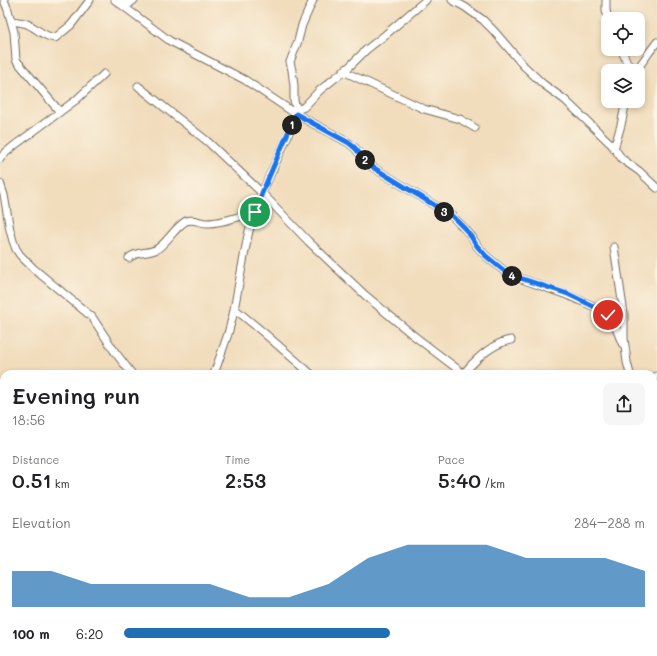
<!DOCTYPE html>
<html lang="en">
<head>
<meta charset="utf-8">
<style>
  body { margin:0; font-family:Mali,sans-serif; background:#f6f6f6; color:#202124; height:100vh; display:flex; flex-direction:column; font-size:15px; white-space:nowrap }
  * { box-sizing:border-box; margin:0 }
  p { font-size:13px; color:#757577 }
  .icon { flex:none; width:22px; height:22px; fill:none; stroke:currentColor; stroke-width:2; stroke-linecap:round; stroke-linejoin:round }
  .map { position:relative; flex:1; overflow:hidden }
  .details { position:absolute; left:0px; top:370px; width:657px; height:286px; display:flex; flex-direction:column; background:#fff; border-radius:12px 12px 0 0; box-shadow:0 2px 6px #0003 }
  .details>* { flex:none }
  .fabs { position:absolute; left:601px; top:12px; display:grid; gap:8px }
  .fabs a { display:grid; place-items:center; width:44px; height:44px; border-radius:8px; background:#fff; box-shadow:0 2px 6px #0003; font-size:20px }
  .pin { position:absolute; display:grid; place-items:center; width:34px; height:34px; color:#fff; margin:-17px; border:2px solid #fff; border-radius:50%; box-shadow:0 1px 4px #0007 }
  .km { position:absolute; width:20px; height:20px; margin:-10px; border-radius:50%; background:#222; color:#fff; font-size:11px; line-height:20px; text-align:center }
  .round { display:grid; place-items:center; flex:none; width:42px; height:42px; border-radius:8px; background:#f6f6f6 }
  .summary { display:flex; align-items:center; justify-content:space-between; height:68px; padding:0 12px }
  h1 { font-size:22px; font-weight:600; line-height:30px }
  .metrics { display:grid; grid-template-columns:repeat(3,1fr); gap:6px; height:68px; padding:4px 12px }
  .metrics div { display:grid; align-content:center }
  .metrics b { font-size:20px; font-weight:600 }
  .metrics small { font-size:11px; font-weight:400 }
  .metrics p { font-size:11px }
  .chart { height:112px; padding:8px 12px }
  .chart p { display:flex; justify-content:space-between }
  .chart svg { width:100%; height:72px; margin-top:4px; fill:#1f6fb2; opacity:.7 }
  ul { padding:0 12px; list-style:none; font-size:13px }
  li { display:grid; grid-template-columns:64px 48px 1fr; align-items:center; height:30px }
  li i { height:10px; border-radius:5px; background:#1f6fb2 }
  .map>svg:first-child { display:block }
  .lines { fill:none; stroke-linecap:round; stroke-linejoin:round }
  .minor-casing { stroke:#70695d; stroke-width:9 }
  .minor { stroke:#fff; stroke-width:7 }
  .route-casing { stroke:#fff; stroke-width:8 }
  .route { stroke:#1a73e8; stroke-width:5 }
</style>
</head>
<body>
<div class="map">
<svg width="657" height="656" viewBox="0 0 657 656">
  <rect width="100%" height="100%" fill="#fcf5e5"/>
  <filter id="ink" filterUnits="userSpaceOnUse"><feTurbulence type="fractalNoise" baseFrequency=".025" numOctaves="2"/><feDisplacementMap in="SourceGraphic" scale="8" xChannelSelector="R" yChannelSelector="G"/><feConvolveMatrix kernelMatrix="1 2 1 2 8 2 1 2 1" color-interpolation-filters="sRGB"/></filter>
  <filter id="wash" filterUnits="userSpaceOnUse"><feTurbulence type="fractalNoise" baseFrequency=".012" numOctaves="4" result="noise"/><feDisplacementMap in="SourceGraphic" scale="16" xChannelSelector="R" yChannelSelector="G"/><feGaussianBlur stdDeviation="0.9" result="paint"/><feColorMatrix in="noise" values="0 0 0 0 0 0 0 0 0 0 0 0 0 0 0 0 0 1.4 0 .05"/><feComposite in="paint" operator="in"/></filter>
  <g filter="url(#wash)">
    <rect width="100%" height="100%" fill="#f1dcbb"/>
  </g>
  <g filter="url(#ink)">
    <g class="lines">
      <defs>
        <path id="minor" d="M4,0L8,10L14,32L16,60L60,112
          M115,0L170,41L245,80L296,114L349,143L355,148L365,160L374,168L452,216L465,229L472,237L477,246L486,256L508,274L567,295L593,306L608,315L613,321L622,343L625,346
          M452,0L465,7L483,20L494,31L524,66L543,84L565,100L612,145L622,159L639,171L657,188
          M606,0V10L608,20
          M121,2L129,4L134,0
          M11,21C16,22 22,22 27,24C37,28 43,37 55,38L71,25L90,0
          M621,49L631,71
          M343,71L424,109L460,119L475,128
          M636,71L648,54L657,42
          M138,86L169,111L207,141L262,193L308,241L365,295L413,335L464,374
          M297,110L294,101V86L292,70L290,62L298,41L302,25L313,0
          M614,149L621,125L626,101
          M0,159L4,154L15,145L76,100L104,74
          M0,183L4,195L10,230L13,241L16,249L20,255L34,269L92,317L115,352L132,374
          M614,247L624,314V338L627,362L630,374
          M129,258C136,251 148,254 157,249C168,242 175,227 186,221C193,218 200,223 207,223C223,223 240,216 255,212
          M235,309L264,333L311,374
          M464,373C476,359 492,343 511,340
          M214,374L228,334L233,315L248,235L252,220L262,193L288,135L297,110L304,107L319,91L350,66L366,50L385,35L426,0
          M653,378L657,376
          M0,399H4
          M0,434L4,440
          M0,503L4,501
          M0,540L4,542
          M653,545L657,543
          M189,652L195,656
          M240,652L241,656
          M458,652L461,656
          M575,652L583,656
          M91,656L95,652
          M647,656L652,652"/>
      </defs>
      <use href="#minor" class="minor-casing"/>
      <use href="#minor" class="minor"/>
    </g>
  </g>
  <g class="lines" filter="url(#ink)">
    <defs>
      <path id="route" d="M255,212L262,193L296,114L349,143L355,148L365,160L374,168L452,216L465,229L472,238L477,246L486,256L508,274L568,294L593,306L608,315"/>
    </defs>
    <use href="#route" class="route-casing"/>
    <use href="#route" class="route"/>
  </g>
</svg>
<div class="fabs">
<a><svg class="icon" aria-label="locate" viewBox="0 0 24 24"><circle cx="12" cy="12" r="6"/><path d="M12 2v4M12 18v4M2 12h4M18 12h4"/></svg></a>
<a><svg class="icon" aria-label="layers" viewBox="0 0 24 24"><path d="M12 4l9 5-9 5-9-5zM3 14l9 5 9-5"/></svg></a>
</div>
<div class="pin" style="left:255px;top:212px;background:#1e9e55"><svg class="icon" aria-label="arrive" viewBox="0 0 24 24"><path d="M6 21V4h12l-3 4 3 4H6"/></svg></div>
<div class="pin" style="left:608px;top:315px;background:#d93025"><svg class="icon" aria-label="check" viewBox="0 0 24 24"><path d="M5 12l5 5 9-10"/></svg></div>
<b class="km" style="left:292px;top:125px">1</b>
<b class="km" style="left:365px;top:160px">2</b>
<b class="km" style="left:444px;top:212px">3</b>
<b class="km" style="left:512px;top:276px">4</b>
<section class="details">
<div class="summary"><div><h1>Evening run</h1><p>18:56</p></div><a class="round"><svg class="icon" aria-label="share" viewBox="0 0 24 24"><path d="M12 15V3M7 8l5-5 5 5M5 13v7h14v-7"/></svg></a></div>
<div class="metrics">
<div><p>Distance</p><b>0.51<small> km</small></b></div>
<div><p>Time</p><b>2:53</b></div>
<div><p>Pace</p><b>5:40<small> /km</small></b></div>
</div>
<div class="chart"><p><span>Elevation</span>284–288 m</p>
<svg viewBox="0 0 160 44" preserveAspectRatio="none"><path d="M0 44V22L10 22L20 30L30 30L40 30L50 30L60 38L70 38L80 30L90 14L100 6L110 6L120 6L130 14L140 14L150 14L160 22V44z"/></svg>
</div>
<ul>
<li><b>100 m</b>6:20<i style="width:51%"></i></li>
</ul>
</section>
</div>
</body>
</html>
